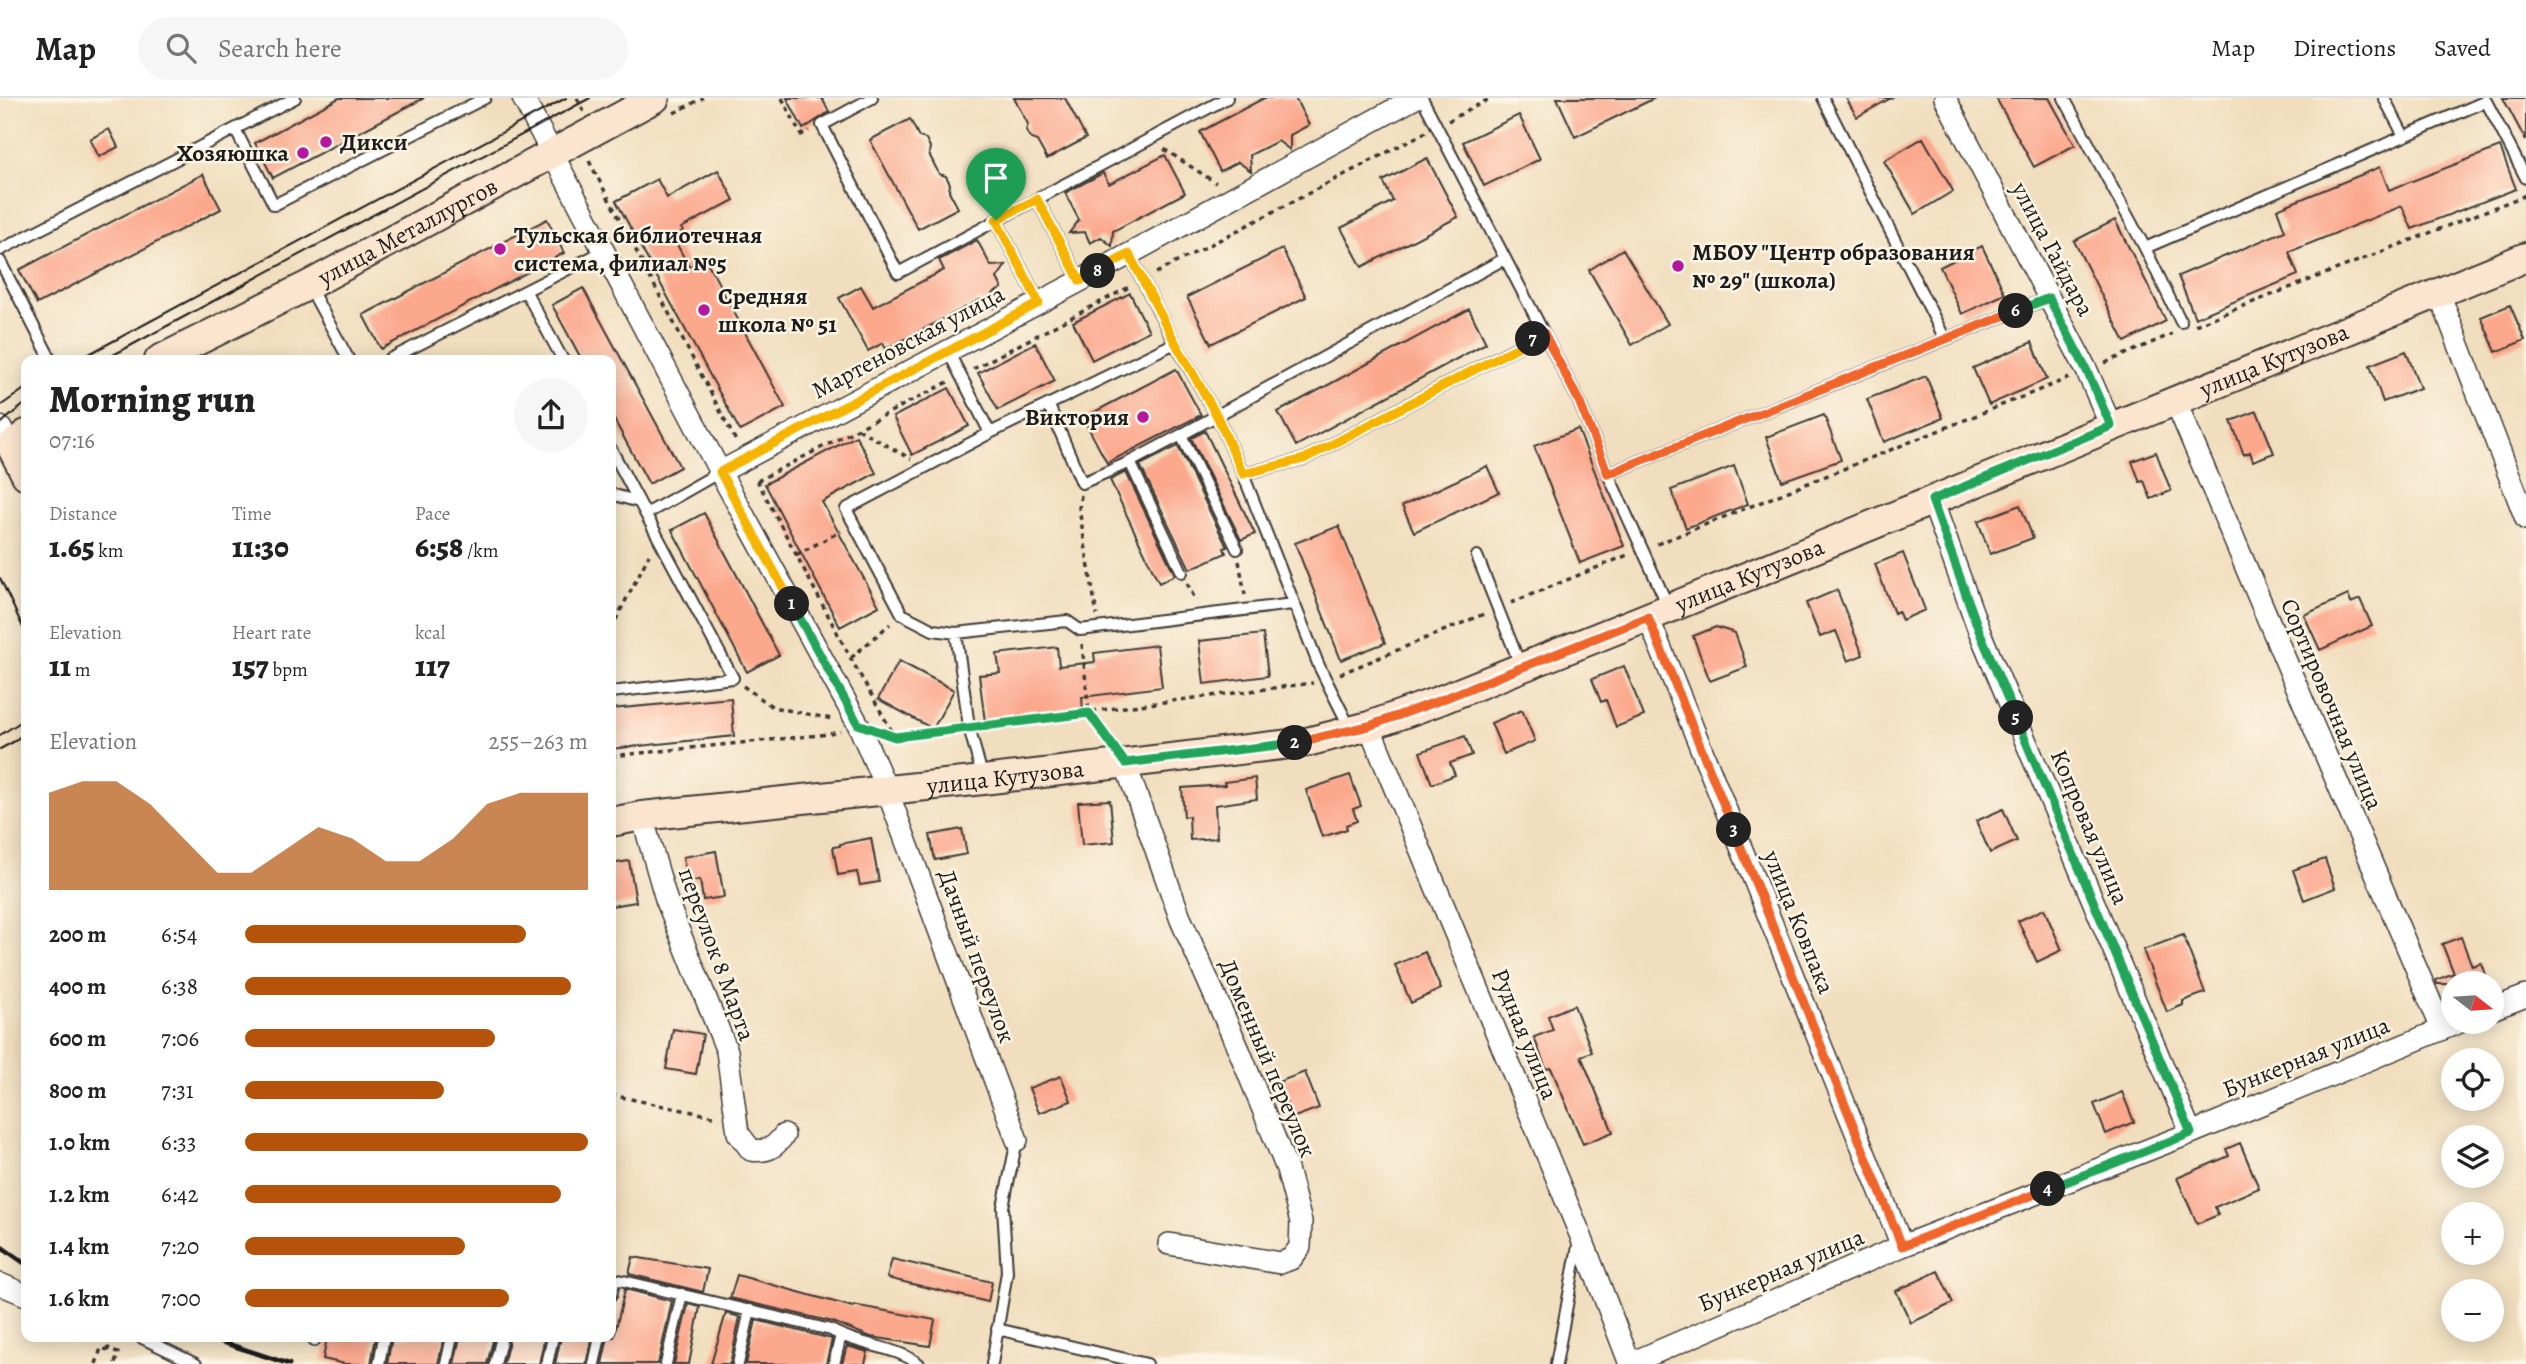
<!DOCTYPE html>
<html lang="en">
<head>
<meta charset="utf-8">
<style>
  body { margin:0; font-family:Alegreya,serif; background:#f6f6f6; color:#222; height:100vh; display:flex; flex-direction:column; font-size:26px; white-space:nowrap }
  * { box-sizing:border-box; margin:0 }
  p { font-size:23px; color:#767676 }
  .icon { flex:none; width:38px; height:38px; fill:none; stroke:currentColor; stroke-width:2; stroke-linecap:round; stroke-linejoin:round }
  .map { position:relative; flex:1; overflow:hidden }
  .drawer { position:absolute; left:21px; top:257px; width:595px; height:987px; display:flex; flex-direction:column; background:#fff; border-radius:14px; box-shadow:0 4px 18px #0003 }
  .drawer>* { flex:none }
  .needle { width:46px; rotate:107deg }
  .fabs { position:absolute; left:2441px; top:873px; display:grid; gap:14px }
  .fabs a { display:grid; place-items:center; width:63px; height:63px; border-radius:50%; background:#fff; box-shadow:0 4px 18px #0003; font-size:35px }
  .pin { position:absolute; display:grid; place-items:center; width:60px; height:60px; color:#fff; margin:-72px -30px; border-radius:50% 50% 50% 0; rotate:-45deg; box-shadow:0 0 7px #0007 }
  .pin .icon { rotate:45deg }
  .km { position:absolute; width:35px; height:35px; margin:-18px; border-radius:50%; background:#222; color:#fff; font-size:19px; line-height:35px; text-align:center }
  .round { display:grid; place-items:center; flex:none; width:74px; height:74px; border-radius:37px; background:#f6f6f6 }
  .head { display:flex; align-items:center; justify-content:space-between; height:119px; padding:0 28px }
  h1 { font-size:38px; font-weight:800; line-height:52px }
  .stats { display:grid; grid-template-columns:repeat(3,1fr); gap:10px; height:119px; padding:7px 28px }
  .stats div { display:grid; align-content:center }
  .stats b { font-size:30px; font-weight:800 }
  .stats small { font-size:19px; font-weight:400 }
  .stats p { font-size:19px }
  .chart { height:196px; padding:14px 28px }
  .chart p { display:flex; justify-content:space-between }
  .chart svg { width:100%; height:126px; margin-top:7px; fill:#b45309; opacity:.7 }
  ul { padding:0 28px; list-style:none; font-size:23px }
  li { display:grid; grid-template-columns:112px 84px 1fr; align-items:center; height:52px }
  li i { height:18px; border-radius:9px; background:#b45309 }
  header { display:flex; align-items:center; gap:42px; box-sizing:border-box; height:98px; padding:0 35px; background:#fff; border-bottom:2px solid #e0e0e0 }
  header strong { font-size:33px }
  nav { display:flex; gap:38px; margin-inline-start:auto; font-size:24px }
  .search { width:490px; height:63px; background:#f6f6f6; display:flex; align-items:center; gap:18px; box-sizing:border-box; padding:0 24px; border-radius:38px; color:#767676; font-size:26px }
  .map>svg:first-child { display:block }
  .building { fill:#fba88d }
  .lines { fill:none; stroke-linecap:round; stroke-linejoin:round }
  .lane-casing { stroke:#3c3934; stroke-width:14 }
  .street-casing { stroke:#3c3934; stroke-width:24 }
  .secondary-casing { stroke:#3c3934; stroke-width:32 }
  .path { stroke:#3c3934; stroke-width:3.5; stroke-dasharray:5 5; stroke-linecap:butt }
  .lane { stroke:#fff; stroke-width:10 }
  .street { stroke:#fff; stroke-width:21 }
  .secondary { stroke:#fce5cf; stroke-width:28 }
  .tram { stroke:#1c1c1c; stroke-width:2 }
  .rail { stroke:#1c1c1c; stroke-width:5 }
  .split-1-casing { stroke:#fff; stroke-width:14 }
  .split-2-casing { stroke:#fff; stroke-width:14 }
  .split-3-casing { stroke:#fff; stroke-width:14 }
  .split-4-casing { stroke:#fff; stroke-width:14 }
  .split-5-casing { stroke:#fff; stroke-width:14 }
  .split-6-casing { stroke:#fff; stroke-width:14 }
  .split-7-casing { stroke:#fff; stroke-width:14 }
  .split-8-casing { stroke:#fff; stroke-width:14 }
  .split-9-casing { stroke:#fff; stroke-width:14 }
  .split-1 { stroke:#f5b400; stroke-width:9 }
  .split-2 { stroke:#22a559; stroke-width:9 }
  .split-3 { stroke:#f0652b; stroke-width:9 }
  .split-4 { stroke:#f0652b; stroke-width:9 }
  .split-5 { stroke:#22a559; stroke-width:9 }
  .split-6 { stroke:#22a559; stroke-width:9 }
  .split-7 { stroke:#f0652b; stroke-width:9 }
  .split-8 { stroke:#f5b400; stroke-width:9 }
  .split-9 { stroke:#f5b400; stroke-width:9 }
  .poi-dot { fill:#b5179e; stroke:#fcf5e5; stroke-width:2.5 }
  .labels { text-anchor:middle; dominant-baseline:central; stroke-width:5; stroke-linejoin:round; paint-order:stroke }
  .poi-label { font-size:24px; font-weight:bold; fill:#1c1c1c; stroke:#fcf5e5; text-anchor:start }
  .street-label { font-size:24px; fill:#1c1c1c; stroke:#fcf5e5 }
</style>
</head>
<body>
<header>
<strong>Map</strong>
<div class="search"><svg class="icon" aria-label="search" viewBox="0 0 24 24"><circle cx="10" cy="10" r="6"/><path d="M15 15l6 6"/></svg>Search here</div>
<nav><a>Map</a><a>Directions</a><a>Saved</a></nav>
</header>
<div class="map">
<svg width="2526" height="1266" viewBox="0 0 2526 1266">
  <rect width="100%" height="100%" fill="#fcf5e5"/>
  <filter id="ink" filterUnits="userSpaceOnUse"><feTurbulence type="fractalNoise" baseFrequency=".0143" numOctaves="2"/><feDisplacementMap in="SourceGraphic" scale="14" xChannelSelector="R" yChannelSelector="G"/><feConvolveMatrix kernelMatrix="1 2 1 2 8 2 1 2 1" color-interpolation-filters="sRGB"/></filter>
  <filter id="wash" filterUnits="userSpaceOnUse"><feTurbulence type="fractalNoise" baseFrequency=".00686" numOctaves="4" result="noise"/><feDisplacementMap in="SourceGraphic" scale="28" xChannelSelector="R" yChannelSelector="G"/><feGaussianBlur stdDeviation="1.57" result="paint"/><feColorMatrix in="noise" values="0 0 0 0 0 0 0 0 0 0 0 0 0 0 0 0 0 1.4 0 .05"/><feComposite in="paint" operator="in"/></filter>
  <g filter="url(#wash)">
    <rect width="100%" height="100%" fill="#f1debe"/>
    <g id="blocks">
      <path class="building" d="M339,0H424L273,80L255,45Z
        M787,0H822L829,14L803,31Z
        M1014,0H1065L1086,40L1047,61L1037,43L1031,41L1026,33L1028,26Z
        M1264,0H1295L1309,27L1290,37V52L1278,43L1250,57L1251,73L1238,64L1220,73L1200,34Z
        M1557,0H1655L1575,39Z
        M1846,0H1891L1857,19Z
        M1996,0H2049L2075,47L2034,69Z
        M2503,0H2526V43Z
        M1519,17L1540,61L1484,88L1463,44Z
        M910,21L919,39L926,41L930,49L929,56L939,76L946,78L950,86L949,93L958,110L918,131L870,42Z
        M109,31L118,49L99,59L90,41Z
        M1923,40L1953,93L1915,116L1884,63Z
        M2500,49L2516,91L2412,131L2402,108L2289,154L2298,177L2195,220L2178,178L2285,133L2277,111L2380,69L2389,92Z
        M1165,57L1185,95L1113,133L1112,148L1101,139L1090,145L1085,134L1069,135L1079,122L1065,95L1103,75L1109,86Z
        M1427,60L1458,119L1362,169L1341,130L1393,103L1383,83Z
        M718,72L734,102L681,130L683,133L673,139L689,169L705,160L785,309L740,333L616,103L657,81L667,100Z
        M203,76L221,111L37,206L19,172Z
        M547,121L564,155L381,251L363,217Z
        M2115,122L2166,223L2125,244L2074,143Z
        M977,142L991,168L1006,167L997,180L1002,190L992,196L993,210L980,202L886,251L883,245L868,253L839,200L861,188L873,209L944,172L939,162Z
        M1982,148L2005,196L1962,216L1940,169Z
        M1282,151L1306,199L1211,246L1187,199Z
        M1623,151L1668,226L1632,247L1589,172Z
        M583,190L680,369L649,386L611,316V262H582L552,207Z
        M1130,195L1149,233L1092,262L1073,224Z
        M2510,207L2525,242L2496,254L2481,219Z
        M1469,211L1486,245L1296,348L1278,314Z
        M2032,244L2047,281L1989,307L1973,270Z
        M1035,245L1055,283L998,312L978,275Z
        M2406,253L2420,290L2383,304L2370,267Z
        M1176,271L1201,317L1107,365L1083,320Z
        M1926,278L1943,320L1884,344L1867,301Z
        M949,290L969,328L912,357L893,319Z
        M2257,313L2274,355L2253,363L2250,354L2244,357L2231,323Z
        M1824,317L1841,362L1782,383L1766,339Z
        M1578,331L1624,448L1580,465L1534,348Z
        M1205,333L1255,436L1241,442L1191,340Z
        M856,338L876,375L822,404L879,508L840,529L765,386Z
        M1178,348L1227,449L1224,450L1226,455L1190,471L1140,367Z
        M2156,354L2171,393L2151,401L2144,383L2140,384L2132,363Z
        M1487,368L1499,394L1414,434L1402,408Z
        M1734,368L1748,406L1686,430L1671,392Z
        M1126,374L1175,477L1159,485L1110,382Z
        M2020,407L2033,440L1990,456L1978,423Z
        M704,415L779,557L747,574L672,432Z
        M1339,428L1385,545L1341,562L1295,445Z
        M1903,455L1925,512L1902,522L1898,513L1894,515L1875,466Z
        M1837,492L1863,557L1848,563L1836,533L1820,539L1806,505Z
        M2348,497L2351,505L2360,501L2372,528L2320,552L2304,517Z
        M1716,529L1735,535L1747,569L1710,583L1693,538Z
        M1263,536L1268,578L1204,586L1199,543Z
        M1157,547L1162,589L1082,599L1083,613L985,624L979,577L1000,575L997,556L1057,549L1059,568L1095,564L1094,555Z
        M899,563L954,592L933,631L878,601Z
        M1624,568L1644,618L1616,629L1606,602L1601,604L1592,581Z
        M731,600L734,638L611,651V611Z
        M1522,612L1535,643L1504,656L1491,625Z
        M1465,638L1472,657L1450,665L1455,677L1432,686L1420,654Z
        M1350,677L1361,708L1353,711L1357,723L1346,727L1347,731L1322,739L1306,692Z
        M1255,680L1257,701L1215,707L1217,740L1190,742L1189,718L1184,719L1182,690L1225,687L1224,684Z
        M1110,702L1114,744L1082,747L1078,704Z
        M2003,711L2017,743L1990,755L1976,723Z
        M962,731L967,756L935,762L930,737Z
        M871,740L879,784L860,787L857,774L838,777L833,749L840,748V746Z
        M716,753L724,799L703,802L700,782L687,784L683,759Z
        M2325,761L2335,790L2304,802L2293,772Z
        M629,763L636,804L611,808V766Z
        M2044,811L2062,852L2037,864L2018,823Z
        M2183,837L2205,895L2183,903V907L2167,914L2143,852Z
        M2461,839L2472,868L2481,865L2487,882L2478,886H2437L2436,882L2454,875L2442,846Z
        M1425,854L1441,891L1411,905L1395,867Z
        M1574,907L1592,954L1581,958L1613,1034L1583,1046L1551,970L1546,971L1534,939L1553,932L1548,918Z
        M673,931L703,936L696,976L666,971Z
        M1305,974L1319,1010L1292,1020L1278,984Z
        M1061,978L1071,1003L1039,1015L1029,990Z
        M2122,994L2134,1024L2106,1036L2094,1006Z
        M2240,1045L2259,1090L2215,1109L2218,1117L2197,1126L2177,1080L2229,1058L2226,1051Z
        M633,1159L708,1171L703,1194L629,1176Z
        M892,1161L992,1184L988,1204L887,1180Z
        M1938,1173L1953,1205L1911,1225L1896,1193Z
        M737,1177L853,1209L854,1207L935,1222L930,1248L871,1239L833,1224L730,1200Z
        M625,1191L672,1203L658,1266H602L608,1239H614Z
        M688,1206L700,1209L689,1266H674Z
        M726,1215L740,1219L730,1266H711Z
        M756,1222L832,1241L826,1266H746Z
        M327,1239H376L371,1266H345L323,1261Z
        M392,1239H444L438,1266H387Z
        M460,1239H494L487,1266H454Z
        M510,1239H545L539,1266H503Z
        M561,1239H592L586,1266H555Z
        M847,1248L868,1254L865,1266H842Z"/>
    </g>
  </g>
  <g filter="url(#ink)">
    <use href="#blocks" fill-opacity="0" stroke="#3c3934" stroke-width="2"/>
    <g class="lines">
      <defs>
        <path id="lane" d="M872,0L822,27L898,175L1227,0
          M1422,0L1579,303L1608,376L1669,510
          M1823,0L1945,241
          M2064,0L2145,150L2181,224
          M2384,0L2404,38
          M235,31L274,107L485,0
          M1037,101L1080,183
          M996,122L1039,205
          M2145,150L2486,3L2526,80
          M0,152L295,0
          M1129,156L1175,245L1217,318L1243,376L1319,568L1351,632
          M0,163L51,262
          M309,188L349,262
          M526,194L563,262
          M1175,245L990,335L846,411L902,516L933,532L956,535L1067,523L1080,532L1293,506
          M948,253L990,335
          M388,262L604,153
          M1049,308L1082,385L1130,364L1181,337L1504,161
          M1181,337L1237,451
          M611,351L733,580L611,594
          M1130,364L1182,474
          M1243,376L1304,361L1544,235
          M1608,376L2049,200
          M611,396L639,404
          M646,416L720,374
          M1477,458L1521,569
          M956,535L969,629L983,681
          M611,1180L831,1232C858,1248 893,1247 919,1266
          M611,1197L615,1181
          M997,1231L1147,1266
          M140,1239L196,1266
          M314,1243L315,1239
          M379,1266L384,1239
          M446,1266L452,1239
          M495,1266L502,1239
          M547,1266L553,1239
          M594,1266L600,1239
          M666,1266L682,1196
          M738,1266L750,1212
          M834,1266L841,1237
          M992,1266L1007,1174L1003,1109L1017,1042
          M1556,1266L1579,1143"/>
        <path id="street" d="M523,0L720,374L858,626L887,692L1017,1042
          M1945,0L2087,273L2111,328
          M2439,195L2526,421
          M2175,302L2442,931
          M0,329L11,348
          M720,374L1080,183L1415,0
          M1932,402L1978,530L2191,1035
          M1648,519L1902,1148
          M1369,628L1580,1136L1630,1266
          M1125,665L1181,822L1239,952L1287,1071L1301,1124L1300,1149L1291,1161L1280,1165L1169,1146
          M642,718L666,801L727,953L738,1035L751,1052C768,1054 774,1050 784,1037
          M2492,911L2526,898
          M0,1186L26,1197
          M1629,1266L1902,1148L2191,1035L2460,924"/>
        <g id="secondary">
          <path id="s1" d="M159,262L309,187L655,0"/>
          <path d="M26,336L11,348L26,377"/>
          <path id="s2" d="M611,724L642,718L983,682L1307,644L1369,628L1438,603L1648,519L2526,159"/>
        </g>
      </defs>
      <use href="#lane" class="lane-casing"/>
      <use href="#street" class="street-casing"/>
      <use href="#secondary" class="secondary-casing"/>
      <path class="path" d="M577,0L584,14
        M782,0L801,37L809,33
        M674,15L703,0
        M1448,23L1491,0
        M1164,51L1216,85
        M589,63L737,345
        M1156,175L1426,34
        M2195,227L2526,97
        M2105,265L2172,236
        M973,271L1131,188
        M858,331L911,361
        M757,382L851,561L894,637
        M757,383L948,284
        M1081,397L1079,411L1097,517
        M1657,446L2069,280
        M796,457L841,433
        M1239,463L1245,497
        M1187,485L1196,503
        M1511,505L1630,456
        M611,531L649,457
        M1082,546L1089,615L1109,643
        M851,560L890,526
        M1340,576L1484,516
        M743,588L773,609L832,621
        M983,627L1313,585
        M883,635L895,639L955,631
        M611,658L830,636L840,633
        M611,997L717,1019
        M112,1239L108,1252L118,1255L115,1266
        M96,1266L101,1250L108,1252"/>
      <use href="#lane" class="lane"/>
      <use href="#street" class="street"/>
      <use href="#secondary" class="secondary"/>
      <path class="tram" d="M78,262L566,0
        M104,262L590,0
        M0,308L26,290
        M0,326L26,305
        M0,480L26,536
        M0,637L19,625L26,614
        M0,651L15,643L26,633"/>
      <path class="rail" d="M0,1148L26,1166
        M207,1239L289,1266"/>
    </g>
  </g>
  <g class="lines" filter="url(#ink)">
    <defs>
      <path id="split-1" d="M792,506L720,374L1039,205L996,122"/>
      <path id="split-2" d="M792,506L858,626L895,639L1089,615L1125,665L1295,645"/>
      <path id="split-3" d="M1295,645L1369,628L1438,603L1648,519L1734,732"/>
      <path id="split-4" d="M1734,732L1902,1148L2048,1091"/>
      <path id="split-5" d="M2016,620L2191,1035L2048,1091"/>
      <path id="split-6" d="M2016,620L1978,530L1932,402L2111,328L2087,273L2049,200L2016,213"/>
      <path id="split-7" d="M1533,241L1544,235L1579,303L1608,376L2016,213"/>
      <path id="split-8" d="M1098,173L1129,156L1175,244L1217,318L1243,376L1304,361L1533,241"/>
      <path id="split-9" d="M996,122L1037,101L1080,183L1098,173"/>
    </defs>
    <use href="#split-1" class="split-1-casing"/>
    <use href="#split-2" class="split-2-casing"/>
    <use href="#split-3" class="split-3-casing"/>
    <use href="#split-4" class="split-4-casing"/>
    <use href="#split-5" class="split-5-casing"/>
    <use href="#split-6" class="split-6-casing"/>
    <use href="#split-7" class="split-7-casing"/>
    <use href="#split-8" class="split-8-casing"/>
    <use href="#split-9" class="split-9-casing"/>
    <use href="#split-1" class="split-1"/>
    <use href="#split-2" class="split-2"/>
    <use href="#split-3" class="split-3"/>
    <use href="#split-4" class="split-4"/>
    <use href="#split-5" class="split-5"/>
    <use href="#split-6" class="split-6"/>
    <use href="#split-7" class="split-7"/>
    <use href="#split-8" class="split-8"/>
    <use href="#split-9" class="split-9"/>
  </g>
  <g class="poi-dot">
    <circle cx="326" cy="44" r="7"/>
    <circle cx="303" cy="55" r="7"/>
    <circle cx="500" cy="151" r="7"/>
    <circle cx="1678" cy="168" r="7"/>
    <circle cx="704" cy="212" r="7"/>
    <circle cx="1143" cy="319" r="7"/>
  </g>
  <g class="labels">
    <g class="poi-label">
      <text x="340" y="44">Дикси</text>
      <text x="289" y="55" text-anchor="end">Хозяюшка</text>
      <text x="514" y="137">Тульская библиотечная<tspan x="514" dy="28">система, филиал №5</tspan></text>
      <text x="1692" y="154">МБОУ "Центр образования<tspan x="1692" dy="28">№ 29" (школа)</tspan></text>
      <text x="718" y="198">Средняя<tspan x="718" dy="28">школа № 51</tspan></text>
      <text x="1129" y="319" text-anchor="end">Виктория</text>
    </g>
    <g class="street-label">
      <text stroke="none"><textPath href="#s1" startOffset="280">улица Металлургов</textPath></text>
      <text transform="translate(2053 151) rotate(62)">улица Гайдара</text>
      <text transform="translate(908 244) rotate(-28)">Мартеновская улица</text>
      <text stroke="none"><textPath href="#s2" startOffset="1741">улица Кутузова</textPath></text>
      <text stroke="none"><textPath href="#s2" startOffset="1174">улица Кутузова</textPath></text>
      <text transform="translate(2332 606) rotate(67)">Сортировочная улица</text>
      <text stroke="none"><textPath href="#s2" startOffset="397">улица Кутузова</textPath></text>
      <text transform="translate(2090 729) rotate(67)">Копровая улица</text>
      <text transform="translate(1799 824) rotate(68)">улица Ковпака</text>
      <text transform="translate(717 856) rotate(70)">переулок 8 Марта</text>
      <text transform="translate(977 858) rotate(70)">Дачный переулок</text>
      <text transform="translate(1525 936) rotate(68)">Рудная улица</text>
      <text transform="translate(2306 959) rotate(-22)">Бункерная улица</text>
      <text transform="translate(1268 960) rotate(67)">Доменный переулок</text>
      <text transform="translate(1781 1172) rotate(-23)">Бункерная улица</text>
    </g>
  </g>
</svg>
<div class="fabs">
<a><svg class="needle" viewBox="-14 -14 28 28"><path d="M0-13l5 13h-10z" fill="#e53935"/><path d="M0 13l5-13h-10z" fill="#767676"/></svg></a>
<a><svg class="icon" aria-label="locate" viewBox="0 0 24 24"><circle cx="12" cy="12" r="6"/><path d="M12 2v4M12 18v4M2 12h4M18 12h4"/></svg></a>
<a><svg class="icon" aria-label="layers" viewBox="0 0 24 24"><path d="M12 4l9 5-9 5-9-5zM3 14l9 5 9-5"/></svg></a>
<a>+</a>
<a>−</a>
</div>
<div class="pin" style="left:996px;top:122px;background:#1e9e55"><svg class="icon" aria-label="arrive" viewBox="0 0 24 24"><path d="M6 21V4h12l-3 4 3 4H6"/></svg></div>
<b class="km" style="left:792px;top:506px">1</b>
<b class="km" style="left:1295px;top:645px">2</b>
<b class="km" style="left:1734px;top:732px">3</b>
<b class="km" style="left:2048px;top:1091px">4</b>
<b class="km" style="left:2016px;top:620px">5</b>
<b class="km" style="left:2016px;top:213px">6</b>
<b class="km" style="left:1533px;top:241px">7</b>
<b class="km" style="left:1098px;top:173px">8</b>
<section class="drawer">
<div class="head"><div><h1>Morning run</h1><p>07:16</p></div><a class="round"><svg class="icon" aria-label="share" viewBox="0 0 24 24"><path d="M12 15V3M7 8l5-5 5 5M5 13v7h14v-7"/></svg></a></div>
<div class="stats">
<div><p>Distance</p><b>1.65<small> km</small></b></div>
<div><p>Time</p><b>11:30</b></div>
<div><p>Pace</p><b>6:58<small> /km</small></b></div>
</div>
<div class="stats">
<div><p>Elevation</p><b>11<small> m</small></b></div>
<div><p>Heart rate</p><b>157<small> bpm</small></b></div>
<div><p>kcal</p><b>117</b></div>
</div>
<div class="chart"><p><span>Elevation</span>255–263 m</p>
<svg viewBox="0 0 160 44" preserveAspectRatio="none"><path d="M0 44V10L10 6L20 6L30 14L40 26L50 38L60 38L70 30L80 22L90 26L100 34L110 34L120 26L130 14L140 10L150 10L160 10V44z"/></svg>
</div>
<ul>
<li><b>200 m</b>6:54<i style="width:82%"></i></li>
<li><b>400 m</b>6:38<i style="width:95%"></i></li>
<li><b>600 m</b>7:06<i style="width:73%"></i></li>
<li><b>800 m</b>7:31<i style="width:58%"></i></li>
<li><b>1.0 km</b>6:33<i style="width:100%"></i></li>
<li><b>1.2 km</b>6:42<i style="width:92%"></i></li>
<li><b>1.4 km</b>7:20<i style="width:64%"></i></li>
<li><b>1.6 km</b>7:00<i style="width:77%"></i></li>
</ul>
</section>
</div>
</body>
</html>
